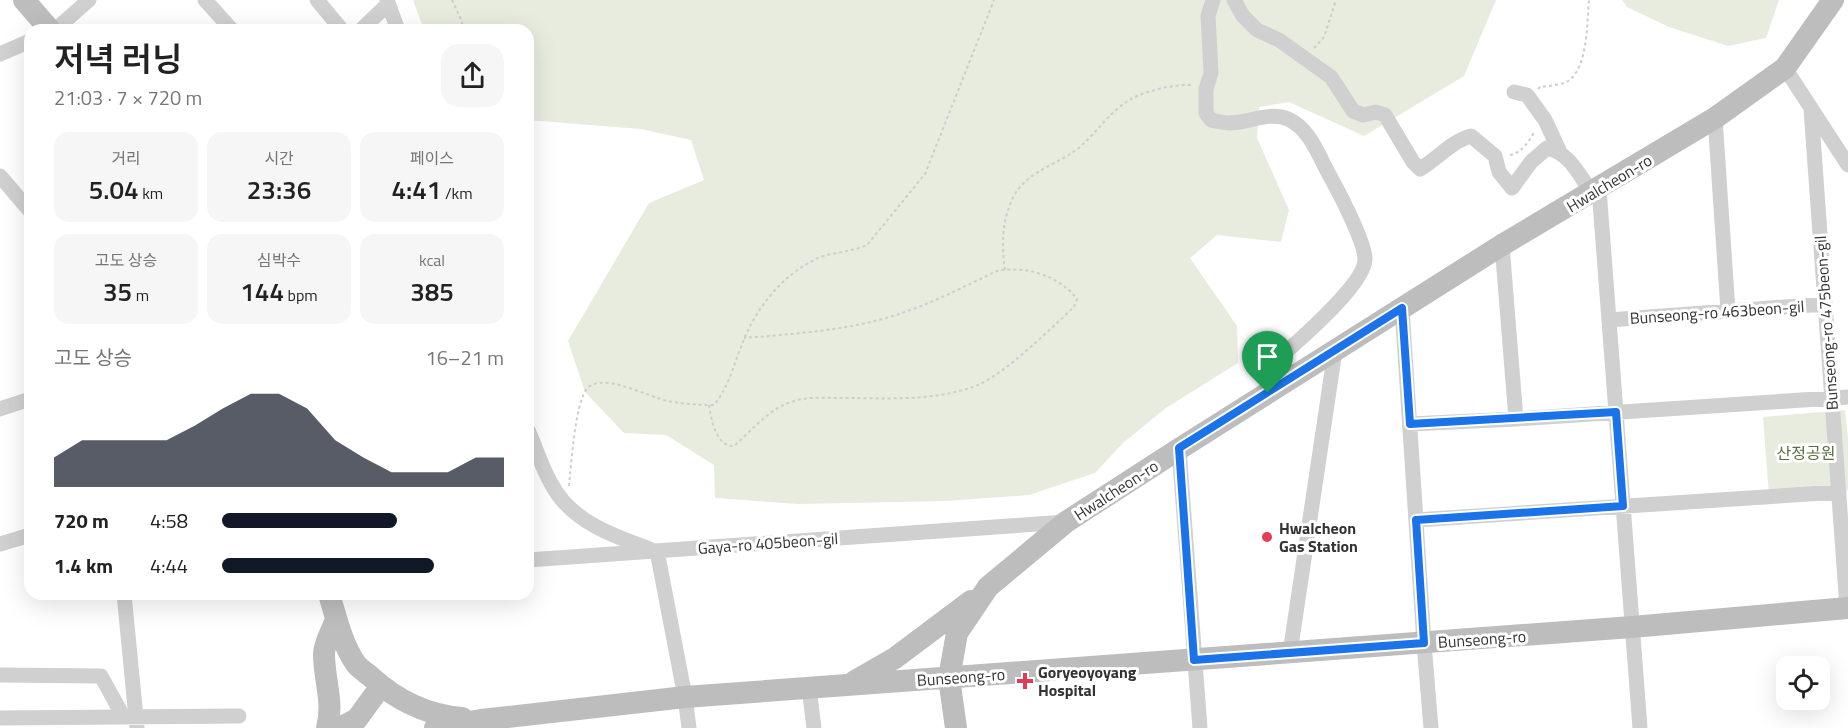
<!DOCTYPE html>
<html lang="ko">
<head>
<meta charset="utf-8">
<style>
  body { margin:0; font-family:"Titillium Web","Noto Sans KR",sans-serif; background:#f6f6f6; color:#222; height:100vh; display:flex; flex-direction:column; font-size:22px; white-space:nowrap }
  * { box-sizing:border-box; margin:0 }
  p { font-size:20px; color:#767676 }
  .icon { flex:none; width:33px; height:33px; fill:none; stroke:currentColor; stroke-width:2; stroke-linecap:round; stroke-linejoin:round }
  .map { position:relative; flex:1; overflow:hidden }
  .drawer { position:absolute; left:24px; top:24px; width:510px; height:576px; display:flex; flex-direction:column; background:#fff; border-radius:18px; box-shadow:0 6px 24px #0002 }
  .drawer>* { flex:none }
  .buttons { position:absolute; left:1776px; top:656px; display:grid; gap:12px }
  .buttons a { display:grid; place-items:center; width:54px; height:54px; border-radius:12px; background:#fff; box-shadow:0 6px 24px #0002; font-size:30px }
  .pin { position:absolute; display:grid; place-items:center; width:51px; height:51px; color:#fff; margin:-62px -26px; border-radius:50% 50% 50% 0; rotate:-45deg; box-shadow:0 0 6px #0007 }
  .pin .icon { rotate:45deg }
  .round { display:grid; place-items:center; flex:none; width:63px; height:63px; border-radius:18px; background:#f6f6f6 }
  .overview { display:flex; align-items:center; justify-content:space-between; height:102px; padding:0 30px }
  h1 { font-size:33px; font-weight:600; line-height:45px }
  .metrics { display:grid; grid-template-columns:repeat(3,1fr); gap:9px; height:102px; padding:6px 30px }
  .metrics div { display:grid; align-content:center; border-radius:15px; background:#f6f6f6; text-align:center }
  .metrics b { font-size:26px; font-weight:600 }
  .metrics small { font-size:16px; font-weight:400 }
  .metrics p { font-size:16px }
  .chart { height:168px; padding:12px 30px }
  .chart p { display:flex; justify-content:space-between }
  .chart svg { width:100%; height:108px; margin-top:6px; fill:#111827; opacity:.7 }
  ul { padding:0 30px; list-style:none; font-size:20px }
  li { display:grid; grid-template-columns:96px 72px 1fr; align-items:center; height:45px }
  li i { height:15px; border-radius:8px; background:#111827 }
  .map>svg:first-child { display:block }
  .green { fill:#e7ecdf }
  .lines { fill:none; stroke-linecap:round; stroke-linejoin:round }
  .path { stroke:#cdcdcd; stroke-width:2; stroke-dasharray:3 3; stroke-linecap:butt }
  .street { stroke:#d0d0d0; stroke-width:15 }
  .secondary { stroke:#bdbdbd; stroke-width:22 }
  .route-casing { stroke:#fff; stroke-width:12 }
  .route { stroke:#1a73e8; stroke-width:8 }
  .poi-dot { fill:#e23d55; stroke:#fff; stroke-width:2 }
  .labels { text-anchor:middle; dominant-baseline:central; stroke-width:6; stroke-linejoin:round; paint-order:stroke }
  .street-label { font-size:16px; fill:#333; stroke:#fff }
  .park-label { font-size:16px; fill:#596f40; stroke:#fff }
  .poi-label { font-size:16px; font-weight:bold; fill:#333; stroke:#fff; text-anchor:start }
</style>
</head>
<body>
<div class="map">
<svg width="1848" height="728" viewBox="0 0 1848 728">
  <rect width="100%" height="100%" fill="#fff"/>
  <path class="green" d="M413,0H1496L1464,76L1364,136L1289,102L1259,107L1257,138L1289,210L1281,242L1217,235L1190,258L1237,326L1238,363L1166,408L1123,443L1095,473L1029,495L946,501L798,504L715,498L714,465L666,435L624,433L585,392L568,341L649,203L704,180L691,140L641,129L528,120V30H424Z
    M1622,0H1779L1766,38L1728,46L1669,27L1627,7Z
    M1845,410L1848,438V490L1769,496L1763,417Z"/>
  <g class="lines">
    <path class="path" d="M452,0L462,22L461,30
      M1314,48L1324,37L1336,0
      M1538,89L1540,87C1549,86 1561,85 1568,81C1588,68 1587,22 1589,0
      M1510,155C1522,153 1529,141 1535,131
      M1005,270C1001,244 1002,217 1015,194C1029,170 1062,163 1081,146C1098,131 1111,110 1131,99C1148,90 1175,84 1193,85
      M709,405C711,419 716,447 734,446C751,431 769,409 791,402C807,396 825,398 842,398C886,398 935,402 978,385C1007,372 1049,330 1074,307L1077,299C1060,276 1025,265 997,271C961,288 925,307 886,318C840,331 792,334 744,338
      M569,486C571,465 575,406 586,390C600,370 648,397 668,401C683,404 698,405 714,405C728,388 733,367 741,347C754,311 779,278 814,260C828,252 849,253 867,245L925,174L994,0"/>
    <path class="street" d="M205,0L232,30
      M317,0L342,30
      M387,0L398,30
      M1213,0L1208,16L1211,73L1206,89V113L1211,120C1217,121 1224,123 1229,123C1249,123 1269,111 1288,119C1310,128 1320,159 1331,178C1340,194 1364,241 1365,258C1367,284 1290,348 1270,366L1268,393
      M1234,0L1243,16L1257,30L1279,40L1331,77L1353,111L1363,115L1376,112L1385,115L1413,162L1420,169C1437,159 1452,141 1471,136L1495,156L1499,172L1512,188L1531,162L1547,148C1570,153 1579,175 1592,193
      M55,30L89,0
      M361,30L388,4
      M0,54L30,41
      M1785,68L1848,165
      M1514,92L1527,95L1545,120L1559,150
      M1811,109L1847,608
      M1715,118L1728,311
      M0,176L30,211
      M1599,189L1640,728
      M1502,245L1516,419
      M1402,308L1424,643L1431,728
      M1609,320L1825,304
      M0,409L30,399
      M1410,424L1516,419L1848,397
      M528,430C536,448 542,468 552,485C571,521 613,536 650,549
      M1179,449L1200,728
      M1416,520L1839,492
      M0,544L30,535
      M657,551L685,697L689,728
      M528,560L1066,522
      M124,594L137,728
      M1290,653L1335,351
      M0,675L101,676L123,716
      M809,688L814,728
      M0,718L239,716"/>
    <path class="secondary" d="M24,0L50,30
      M329,594C336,617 342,644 356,664C359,668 365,672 370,676C396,700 427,715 462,718
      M855,681L895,658L971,601
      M327,728C334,702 324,680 324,654C324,643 333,629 336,619
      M340,728L357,719L381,686
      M435,728L481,720L685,697L1632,627L1848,608
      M956,728L949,678L957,633L988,587L1066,522L1179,449L1502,245L1715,118L1785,68L1833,0"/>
  </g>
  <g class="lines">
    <defs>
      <path id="route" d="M1402,308L1410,424L1616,412L1623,506L1416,520L1424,643L1194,660L1179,448Z"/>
    </defs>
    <use href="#route" class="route-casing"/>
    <use href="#route" class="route"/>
  </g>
  <g class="poi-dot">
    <circle cx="1267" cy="537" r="6"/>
    <path d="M1022 672h6v6h6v6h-6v6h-6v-6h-6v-6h6z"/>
  </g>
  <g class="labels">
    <g class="street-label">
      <text transform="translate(1609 183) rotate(-31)">Hwalcheon-ro</text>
      <text transform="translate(1717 312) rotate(-4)">Bunseong-ro 463beon-gil</text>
      <text transform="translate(1826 323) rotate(-94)">Bunseong-ro 475beon-gil</text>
      <text transform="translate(1116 490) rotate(-33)">Hwalcheon-ro</text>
      <text transform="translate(768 543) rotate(-4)">Gaya-ro 405beon-gil</text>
      <text transform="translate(1482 639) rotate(-4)">Bunseong-ro</text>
      <text transform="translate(961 677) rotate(-4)">Bunseong-ro</text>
    </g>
    <g class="park-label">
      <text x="1806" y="453">산정공원</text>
    </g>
    <g class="poi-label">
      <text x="1279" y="528">Hwalcheon<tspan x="1279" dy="18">Gas Station</tspan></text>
      <text x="1038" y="672">Goryeoyoyang<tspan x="1038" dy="18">Hospital</tspan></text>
    </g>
  </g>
</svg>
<div class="buttons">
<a><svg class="icon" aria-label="locate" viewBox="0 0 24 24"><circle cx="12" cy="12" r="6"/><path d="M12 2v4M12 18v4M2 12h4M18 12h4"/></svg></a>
</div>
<div class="pin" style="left:1268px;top:393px;background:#1e9e55"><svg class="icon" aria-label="arrive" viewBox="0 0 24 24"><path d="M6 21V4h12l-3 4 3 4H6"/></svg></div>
<section class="drawer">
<div class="overview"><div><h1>저녁 러닝</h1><p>21:03 · 7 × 720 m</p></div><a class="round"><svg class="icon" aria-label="share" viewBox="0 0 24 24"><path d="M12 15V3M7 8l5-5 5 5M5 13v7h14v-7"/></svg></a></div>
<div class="metrics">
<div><p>거리</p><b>5.04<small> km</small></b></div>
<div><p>시간</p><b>23:36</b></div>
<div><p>페이스</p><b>4:41<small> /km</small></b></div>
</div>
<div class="metrics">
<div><p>고도 상승</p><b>35<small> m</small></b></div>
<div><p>심박수</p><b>144<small> bpm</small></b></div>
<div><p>kcal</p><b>385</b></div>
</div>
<div class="chart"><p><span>고도 상승</span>16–21 m</p>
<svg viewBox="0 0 160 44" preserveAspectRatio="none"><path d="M0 44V32L10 25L20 25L30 25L40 25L50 19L60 12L70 6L80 6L90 12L100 25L110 32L120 38L130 38L140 38L150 32L160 32V44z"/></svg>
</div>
<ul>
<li><b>720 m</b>4:58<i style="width:62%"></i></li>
<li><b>1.4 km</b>4:44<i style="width:75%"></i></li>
</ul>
</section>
</div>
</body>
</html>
